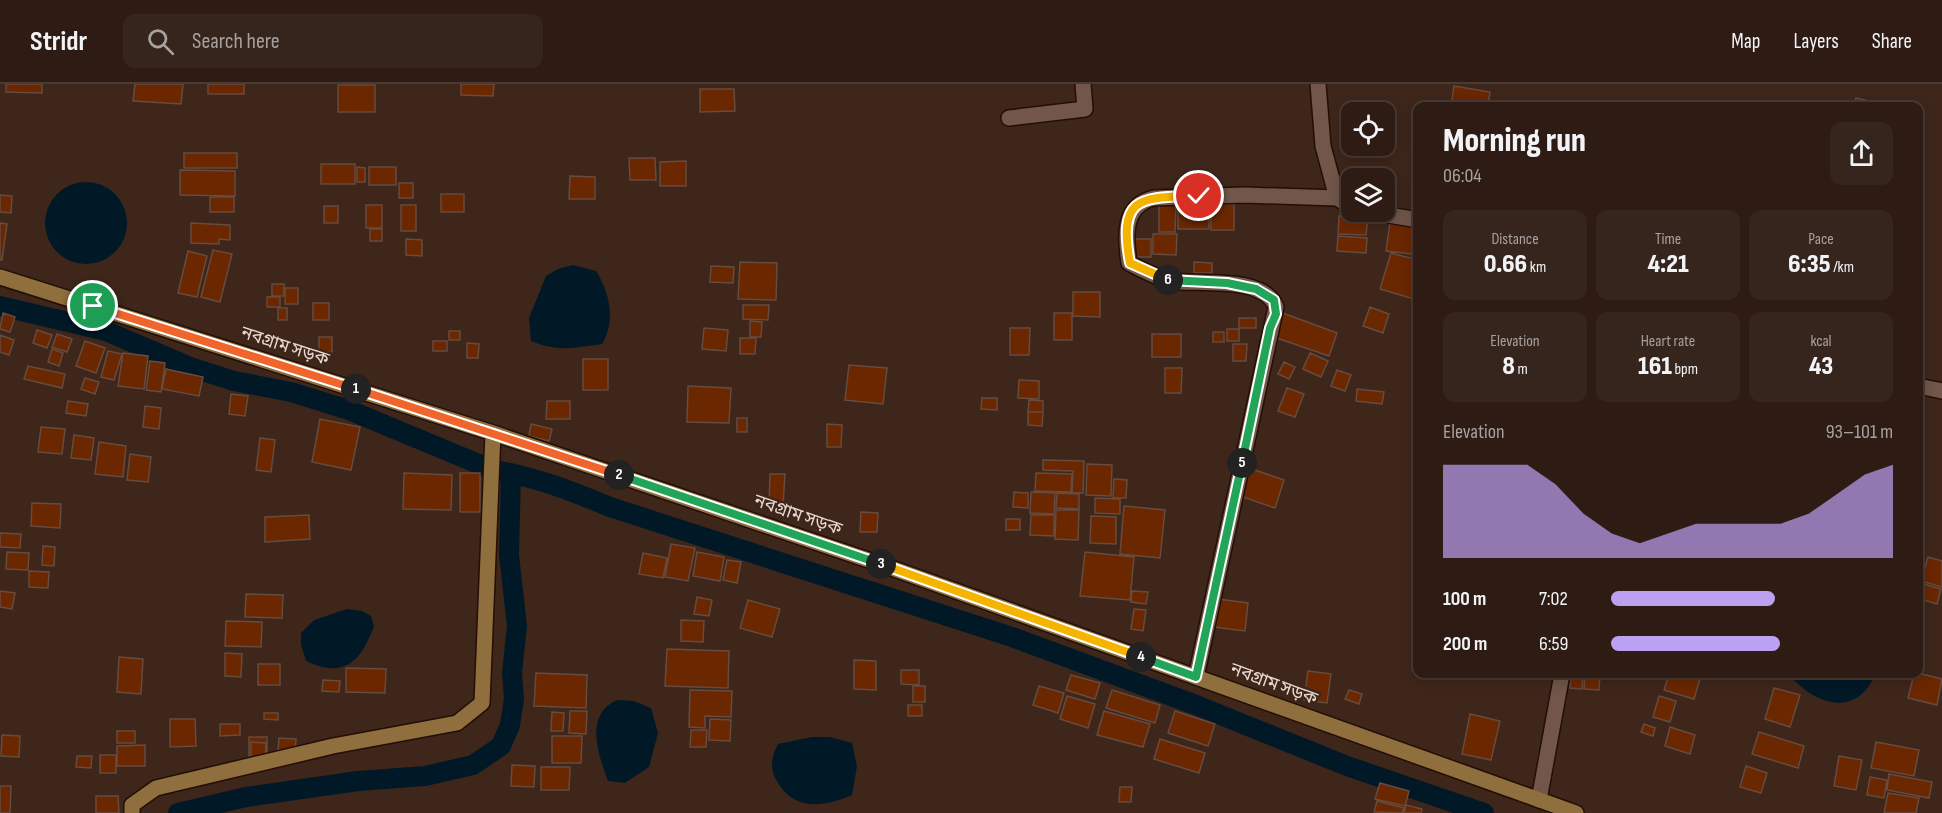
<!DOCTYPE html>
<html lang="en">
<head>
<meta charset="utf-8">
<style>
  body { margin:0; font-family:"Sofia Sans Condensed","Noto Sans Bengali",sans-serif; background:#36251d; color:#f1f3f6; height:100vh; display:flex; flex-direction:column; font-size:22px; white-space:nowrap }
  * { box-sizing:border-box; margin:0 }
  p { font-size:20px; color:#a7a1a0 }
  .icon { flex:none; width:33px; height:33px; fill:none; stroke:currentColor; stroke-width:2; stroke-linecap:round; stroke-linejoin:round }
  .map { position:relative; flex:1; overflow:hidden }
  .sheet { position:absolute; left:1413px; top:18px; width:510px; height:576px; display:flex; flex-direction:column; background:#2e1c14; border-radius:12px; box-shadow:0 3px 15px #0003,0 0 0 2px #493a34 }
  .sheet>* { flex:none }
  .buttons { position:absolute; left:1341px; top:18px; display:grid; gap:12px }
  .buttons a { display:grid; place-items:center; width:54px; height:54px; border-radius:12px; background:#2e1c14; box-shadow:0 3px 15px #0003,0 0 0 2px #493a34; font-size:30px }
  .pin { position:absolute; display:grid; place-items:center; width:51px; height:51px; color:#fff; margin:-26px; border:3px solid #fff; border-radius:50%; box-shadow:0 2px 6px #0007 }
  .km { position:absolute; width:30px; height:30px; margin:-15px; border-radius:50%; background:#222; color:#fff; font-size:16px; line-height:30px; text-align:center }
  .round { display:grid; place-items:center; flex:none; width:63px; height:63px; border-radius:12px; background:#36251d }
  .overview { display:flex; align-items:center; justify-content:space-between; height:102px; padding:0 30px }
  h1 { font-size:33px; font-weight:800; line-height:45px }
  .stats { display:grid; grid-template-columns:repeat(3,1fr); gap:9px; height:102px; padding:6px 30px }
  .stats div { display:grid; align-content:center; border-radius:12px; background:#36251d; text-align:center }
  .stats b { font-size:26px; font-weight:800 }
  .stats small { font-size:16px; font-weight:400 }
  .stats p { font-size:16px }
  .chart { height:168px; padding:12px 30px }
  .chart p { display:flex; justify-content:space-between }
  .chart svg { width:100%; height:108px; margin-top:6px; fill:#bca0f2; opacity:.7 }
  ul { padding:0 30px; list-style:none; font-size:20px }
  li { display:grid; grid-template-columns:96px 72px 1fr; align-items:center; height:45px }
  li i { height:15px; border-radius:8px; background:#bca0f2 }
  header { display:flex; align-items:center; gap:36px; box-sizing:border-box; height:84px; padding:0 30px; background:#2e1c14; border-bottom:2px solid #493a34 }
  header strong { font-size:28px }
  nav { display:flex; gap:33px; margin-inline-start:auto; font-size:21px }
  .search { width:420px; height:54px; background:#36251d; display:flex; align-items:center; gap:15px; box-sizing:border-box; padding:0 21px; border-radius:12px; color:#a7a1a0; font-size:22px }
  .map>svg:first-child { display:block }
  .water { fill:#011927 }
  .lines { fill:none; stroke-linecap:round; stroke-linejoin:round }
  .canal { stroke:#011927; stroke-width:20 }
  .building { fill:#6a2700; stroke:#664b3f; stroke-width:1.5 }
  .street-casing { stroke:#240e05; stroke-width:18 }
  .secondary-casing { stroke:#240e05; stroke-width:18 }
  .street { stroke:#715649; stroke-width:15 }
  .secondary { stroke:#8e6f3d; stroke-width:15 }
  .split-1-casing { stroke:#fff; stroke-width:12 }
  .split-2-casing { stroke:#fff; stroke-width:12 }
  .split-3-casing { stroke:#fff; stroke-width:12 }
  .split-4-casing { stroke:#fff; stroke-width:12 }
  .split-5-casing { stroke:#fff; stroke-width:12 }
  .split-6-casing { stroke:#fff; stroke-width:12 }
  .split-7-casing { stroke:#fff; stroke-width:12 }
  .split-1 { stroke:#f0652b; stroke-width:8 }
  .split-2 { stroke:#f0652b; stroke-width:8 }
  .split-3 { stroke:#22a559; stroke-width:8 }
  .split-4 { stroke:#f5b400; stroke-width:8 }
  .split-5 { stroke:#22a559; stroke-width:8 }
  .split-6 { stroke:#22a559; stroke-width:8 }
  .split-7 { stroke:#f5b400; stroke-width:8 }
  .labels { text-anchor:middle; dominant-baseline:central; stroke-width:5; stroke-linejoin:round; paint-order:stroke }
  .street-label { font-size:18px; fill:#eadad2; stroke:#3e261b }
</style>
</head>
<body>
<header>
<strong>Stridr</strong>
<div class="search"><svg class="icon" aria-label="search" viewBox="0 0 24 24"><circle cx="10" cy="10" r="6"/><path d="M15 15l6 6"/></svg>Search here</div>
<nav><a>Map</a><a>Layers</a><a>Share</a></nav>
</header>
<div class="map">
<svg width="1942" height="729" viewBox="0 0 1942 729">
  <rect width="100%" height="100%" fill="#3e261b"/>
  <path class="water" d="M45 139a41 41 0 1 1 82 0a41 41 0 1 1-82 0Z
    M573,181L596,187C610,209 616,237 602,260C576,264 556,268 531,257L529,234L546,192L558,185Z
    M347,525L362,527L371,532L374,542C361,578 344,595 306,577L301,561V549L314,536Z
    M1789,590H1875C1857,635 1814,621 1789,590Z
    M617,616L634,617L651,624L658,649L649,683L625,699L608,697C598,670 584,631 617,616Z
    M812,653H830L852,659L857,682L852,711C825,723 794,727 778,699C769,685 771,674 778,660Z"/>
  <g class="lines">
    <path class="canal" d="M0,222L106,247L190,283L234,297L291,308L349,326L493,386C533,392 572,407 610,423L1012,553L1196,621L1347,682L1484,729
      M178,729L246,713L358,697L425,692L473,681L501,662L510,641L514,615L512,589L517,542L509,471L511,389"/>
  </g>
  <path class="building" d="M6,0H42V9L6,8Z
    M135,0H183L181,20L133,17Z
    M208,0H244V10H208Z
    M461,0H494L493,12L461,11Z
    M338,1H375V28H338Z
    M1454,2L1490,8L1488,22H1451Z
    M700,5H734L735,27L700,28Z
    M1856,14L1869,17L1868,22H1854Z
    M184,69H237V84H184Z
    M629,74H655L656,96H630Z
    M686,77V102H660V78Z
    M321,80H355V100H321Z
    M357,83L365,84V98H357Z
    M369,83H396V101H369Z
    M180,86L235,87V112L180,111Z
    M1342,90L1368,91V94H1352V117L1341,116Z
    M570,92L595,93V115H569Z
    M1193,98H1207L1206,110H1193Z
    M399,99H413V114H399Z
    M441,110H464V128H441Z
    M0,111L12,112L11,129L0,128Z
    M210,113H234V128H210Z
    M1211,120H1234V146H1211Z
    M366,121H382V144H366Z
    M401,121H416V147H401Z
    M1159,121H1176L1175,148H1159Z
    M324,122H338V139H324Z
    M1178,122H1209V145H1178Z
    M1339,132L1368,133L1366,151L1338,150Z
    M0,139L7,140L2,176H0Z
    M191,139L230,141V156L219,155V160L191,159Z
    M1390,139L1416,143L1411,170L1386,167Z
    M370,145H382V157H370Z
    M1153,150H1177L1176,171L1153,170Z
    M1338,152L1367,154L1366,169L1337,167Z
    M406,155L422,156V172L406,171Z
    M1135,155H1151V173H1135Z
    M213,166L232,170L220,218L201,213Z
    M188,167L207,172L197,213L178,209Z
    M1391,169L1418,176V203L1414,215L1380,205Z
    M740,178L777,179L776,216L738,215Z
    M1194,178L1212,179V189H1194Z
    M711,182L734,183L733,199L710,198Z
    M272,200H284V212H272Z
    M285,204H298V220H285Z
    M1073,208H1100V233L1073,232Z
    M267,213H280V223H267Z
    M313,219H329V236H313Z
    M743,221H769L768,236L743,235Z
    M1370,223L1389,230L1383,249L1363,242Z
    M278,224H287V236H278Z
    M1280,228L1337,249L1329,272L1271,252Z
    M3,229L15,233L10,248L0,245Z
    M1054,229H1072V256H1054Z
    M1239,234H1256V244H1239Z
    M750,237L762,238L761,253H750Z
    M704,244L728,246L726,267L702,265Z
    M1010,244H1030L1029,271H1010Z
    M1227,245H1239V257H1227Z
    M37,246L52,251L47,264L33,259Z
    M449,247H460V256H449Z
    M1213,248H1224V258H1213Z
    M57,250L72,255L67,268L52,263Z
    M1152,250H1181V273H1152Z
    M0,251L14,256L9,271L0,268Z
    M319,253H332V268H319Z
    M740,254H756L755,270H740Z
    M85,257L105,264L96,289L76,282Z
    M433,257H447V267H433Z
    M467,259L479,260L478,274H467Z
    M1233,260H1247L1246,277H1233Z
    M52,265L63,269L59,282L48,278Z
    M108,267L122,270L114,296L101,293Z
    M123,269L148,272L144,305L118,302Z
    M1310,269L1328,277L1321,293L1303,285Z
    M583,275H608V306H583Z
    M150,277L165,279L161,308L146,306Z
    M1284,278L1295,283L1289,295L1278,290Z
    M849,281L887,284L883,320L845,316Z
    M28,282L65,290L62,304L24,295Z
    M1165,284H1182L1181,309H1165Z
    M166,285L203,293L199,312L162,305Z
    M1337,286L1351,291L1345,307L1331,302Z
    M85,294L99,298L95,310L81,305Z
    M1019,296L1039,297V315L1018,314Z
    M688,302L731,304L729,339L687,338Z
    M1287,304L1304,310L1295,333L1278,327Z
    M1357,305L1384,308L1382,320L1356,317Z
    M231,310L248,312L245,332L229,330Z
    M982,314H997V326L981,325Z
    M1029,316L1043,317V328H1028Z
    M68,317L88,320L86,332L66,329Z
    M547,317H570V335H546Z
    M145,322L161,324L159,345L143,343Z
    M1028,328H1043L1042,342L1028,341Z
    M737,334H747V348H737Z
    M320,335L360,343L351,386L312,378Z
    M531,340L552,345L549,357L529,352Z
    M827,340L842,341L841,363H827Z
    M41,343L65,345L62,370L38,368Z
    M74,351L94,354L91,376L71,374Z
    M260,354L275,356L271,388L256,386Z
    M99,358L126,362L123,393L95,390Z
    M130,370L151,373L148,398L127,396Z
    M1043,376L1084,377L1083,409H1072L1073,387L1043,386Z
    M1087,380L1112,381L1111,412L1086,411Z
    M1249,384L1284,396L1275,424L1240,412Z
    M404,389L452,391L451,426L403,425Z
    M460,389H480V428H460Z
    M1036,389L1072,390L1071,408L1035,407Z
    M770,390H785L783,422H769Z
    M1114,395L1127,396L1126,414H1113Z
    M1014,408L1028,409V424L1013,423Z
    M1031,408L1055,409L1054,430L1030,429Z
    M1057,409L1079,410V425L1056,424Z
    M1095,414L1120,415V430L1095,429Z
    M32,419L61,420L60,444L31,442Z
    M1124,422L1165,426L1160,474L1120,470Z
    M1056,426H1079L1078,456L1055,455Z
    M861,428L878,429L877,448H860Z
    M309,431L310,455L265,458V433Z
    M1031,431H1054V452L1030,451Z
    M1091,432L1116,433V460L1090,459Z
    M1006,435H1020V446H1006Z
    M0,449L21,450L20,464L0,463Z
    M671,460L695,464L688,497L665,493Z
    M43,462L55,463L54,482L42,481Z
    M7,468L29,469L28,486L6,485Z
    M697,468L724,473L720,497L693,492Z
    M1085,468L1134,473L1130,516L1080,512Z
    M643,469L667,474L663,494L639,490Z
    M1928,473L1942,477V503L1921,497Z
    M727,476L741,478L737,499L723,496Z
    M29,487L49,488L48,504L29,503Z
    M1920,499L1941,505L1937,520L1918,514Z
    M0,507L15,509L12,525L0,523Z
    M1132,507L1148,508L1146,520L1131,518Z
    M246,510L283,511L282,534L245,533Z
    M697,513L712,516L709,532L694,530Z
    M1218,515L1248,519L1245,547L1214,543Z
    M748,516L780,525L772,553L740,544Z
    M1134,525L1146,526L1143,547L1131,545Z
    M681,536L704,537L703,558L681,557Z
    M226,537L262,538L261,563L225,562Z
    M667,565L729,567L728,604L665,602Z
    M225,569L242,570L241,593L225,592Z
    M119,573L143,575L141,610L117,608Z
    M854,576L876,577V606L854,605Z
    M258,580H280V601H258Z
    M346,584L386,585L385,609L346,608Z
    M901,586H919V601L901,600Z
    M1308,587L1331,590L1327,619L1304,616Z
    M536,589L587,591L586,624L534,622Z
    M1918,589L1942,595L1937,621L1908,614L1914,590Z
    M1570,590H1583L1582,605L1570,604Z
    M1585,590H1600L1599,606L1584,605Z
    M1669,590H1681L1700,595L1694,615L1664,606Z
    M1071,591L1100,599L1095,615L1066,606Z
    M323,596L340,597L339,608L322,607Z
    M913,602H925V618H913Z
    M1039,602L1064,609L1058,629L1033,621Z
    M1774,604L1800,611L1790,643L1765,635Z
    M690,606L732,607L731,633L705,632V644L689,643Z
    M1112,606L1160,621L1155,639L1106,624Z
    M1349,606L1362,610L1359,620L1345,615Z
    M1067,612L1095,620L1088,644L1060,635Z
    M1659,612L1676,617L1670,638L1653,633Z
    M908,621H922V632H908Z
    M570,627H587L586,650L569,649Z
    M1104,627L1150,640L1143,663L1097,651Z
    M1175,627L1215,640L1208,662L1168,649Z
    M552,628L564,629L563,647H551Z
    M264,629H278V636L264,635Z
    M1470,630L1500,637L1491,676L1462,670Z
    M170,635H195L196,662L170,663Z
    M710,635L731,636L730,657L709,656Z
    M220,640H240V651L220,652Z
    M1644,640L1655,644L1653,652L1641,648Z
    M1670,643L1695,651L1690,670L1665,662Z
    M691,646H707L706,663H690Z
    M117,647H135V659H117Z
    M1759,648L1804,662L1798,684L1752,670Z
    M2,651L20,652L19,673L1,672Z
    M552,652H582L581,679H552Z
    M249,653H267V677H249Z
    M279,654L296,655L295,667L278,666Z
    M1160,655L1205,669L1199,689L1154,675Z
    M251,658L266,659L265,674H251Z
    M1876,658L1919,666L1914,692L1871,684Z
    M145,661V682H117V662Z
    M100,671H116V689H100Z
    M77,672H92L91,684L76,683Z
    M1839,672L1862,676L1856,706L1834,702Z
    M512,681L535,682L534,703L511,702Z
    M1746,682L1767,689L1761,709L1740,703Z
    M541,683H570L569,706H541Z
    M1889,690L1932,698L1929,714L1887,706Z
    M1870,693L1887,696L1884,714L1867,711Z
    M1380,699L1409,707L1405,722L1375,715Z
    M0,702H11L10,729H0Z
    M1120,703H1132L1131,718H1119Z
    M1888,709L1919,714L1916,729H1884Z
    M96,712H118L119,729H96Z
    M1377,717L1404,724L1402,729L1374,728Z
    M1406,721L1422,725L1421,729H1404Z"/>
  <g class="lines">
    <defs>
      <path id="street" d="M1318,0L1323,62L1337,114L1352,123
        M1009,34L1085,25L1083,0
        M1371,128L1418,136
        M1918,302L1942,307
        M1196,593L1276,223C1264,191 1198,201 1172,197C1157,194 1142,186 1129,179C1125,152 1123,121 1154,114L1244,111L1337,114
        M1539,716L1562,590"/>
      <path id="secondary" d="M0,193L493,349L883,481L1576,729
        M132,729V721L156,704L333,662L457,639L482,619L493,349"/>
    </defs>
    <use href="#street" class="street-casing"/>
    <use href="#secondary" class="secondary-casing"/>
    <use href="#street" class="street"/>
    <use href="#secondary" class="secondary"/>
  </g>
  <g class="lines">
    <defs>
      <path id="split-1" d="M93,222L356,305"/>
      <path id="split-2" d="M356,305L619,391"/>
      <path id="split-3" d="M619,391L881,480"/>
      <path id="split-4" d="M881,480L1141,573"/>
      <path id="split-5" d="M1141,573L1196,593L1242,379"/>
      <path id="split-6" d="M1168,196L1227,199L1256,205L1274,216L1276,230L1270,244L1242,379"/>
      <path id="split-7" d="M1168,196L1130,179C1117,109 1143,114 1199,112"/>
    </defs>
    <use href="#split-1" class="split-1-casing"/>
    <use href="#split-2" class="split-2-casing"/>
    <use href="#split-3" class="split-3-casing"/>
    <use href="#split-4" class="split-4-casing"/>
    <use href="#split-5" class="split-5-casing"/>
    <use href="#split-6" class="split-6-casing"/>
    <use href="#split-7" class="split-7-casing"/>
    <use href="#split-1" class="split-1"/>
    <use href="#split-2" class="split-2"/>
    <use href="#split-3" class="split-3"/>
    <use href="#split-4" class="split-4"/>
    <use href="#split-5" class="split-5"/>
    <use href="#split-6" class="split-6"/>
    <use href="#split-7" class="split-7"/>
  </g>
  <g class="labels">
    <g class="street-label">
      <text transform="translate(285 262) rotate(18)">নবগ্রাম সড়ক</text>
      <text transform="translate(798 431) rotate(19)">নবগ্রাম সড়ক</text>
      <text transform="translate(1274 600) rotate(20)">নবগ্রাম সড়ক</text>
    </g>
  </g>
</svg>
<div class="buttons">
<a><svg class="icon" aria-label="locate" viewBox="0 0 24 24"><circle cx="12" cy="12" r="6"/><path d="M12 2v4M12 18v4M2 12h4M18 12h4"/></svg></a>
<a><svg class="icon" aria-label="layers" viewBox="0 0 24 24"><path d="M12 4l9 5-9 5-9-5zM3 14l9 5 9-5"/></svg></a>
</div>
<div class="pin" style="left:93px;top:222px;background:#1e9e55"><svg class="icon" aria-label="arrive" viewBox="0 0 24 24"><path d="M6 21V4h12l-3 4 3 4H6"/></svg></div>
<div class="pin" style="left:1199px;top:112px;background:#d93025"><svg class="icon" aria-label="check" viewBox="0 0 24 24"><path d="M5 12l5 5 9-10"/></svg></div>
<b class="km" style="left:356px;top:305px">1</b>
<b class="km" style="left:619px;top:391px">2</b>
<b class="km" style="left:881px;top:480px">3</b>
<b class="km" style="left:1141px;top:573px">4</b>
<b class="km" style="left:1242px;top:379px">5</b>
<b class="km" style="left:1168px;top:196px">6</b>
<section class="sheet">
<div class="overview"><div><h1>Morning run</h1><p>06:04</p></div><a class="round"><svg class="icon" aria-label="share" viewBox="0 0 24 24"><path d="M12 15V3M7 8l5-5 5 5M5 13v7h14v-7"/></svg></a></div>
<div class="stats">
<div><p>Distance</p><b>0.66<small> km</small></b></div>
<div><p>Time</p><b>4:21</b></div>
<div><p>Pace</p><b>6:35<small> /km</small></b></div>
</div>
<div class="stats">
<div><p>Elevation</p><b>8<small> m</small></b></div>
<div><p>Heart rate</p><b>161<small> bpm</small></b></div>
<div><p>kcal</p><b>43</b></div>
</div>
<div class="chart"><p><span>Elevation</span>93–101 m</p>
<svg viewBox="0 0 160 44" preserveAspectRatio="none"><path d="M0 44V6L10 6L20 6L30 6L40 14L50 26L60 34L70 38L80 34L90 30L100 30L110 30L120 30L130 26L140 18L150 10L160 6V44z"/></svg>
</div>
<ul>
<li><b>100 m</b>7:02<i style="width:58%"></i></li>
<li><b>200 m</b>6:59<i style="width:60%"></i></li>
</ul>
</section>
</div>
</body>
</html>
